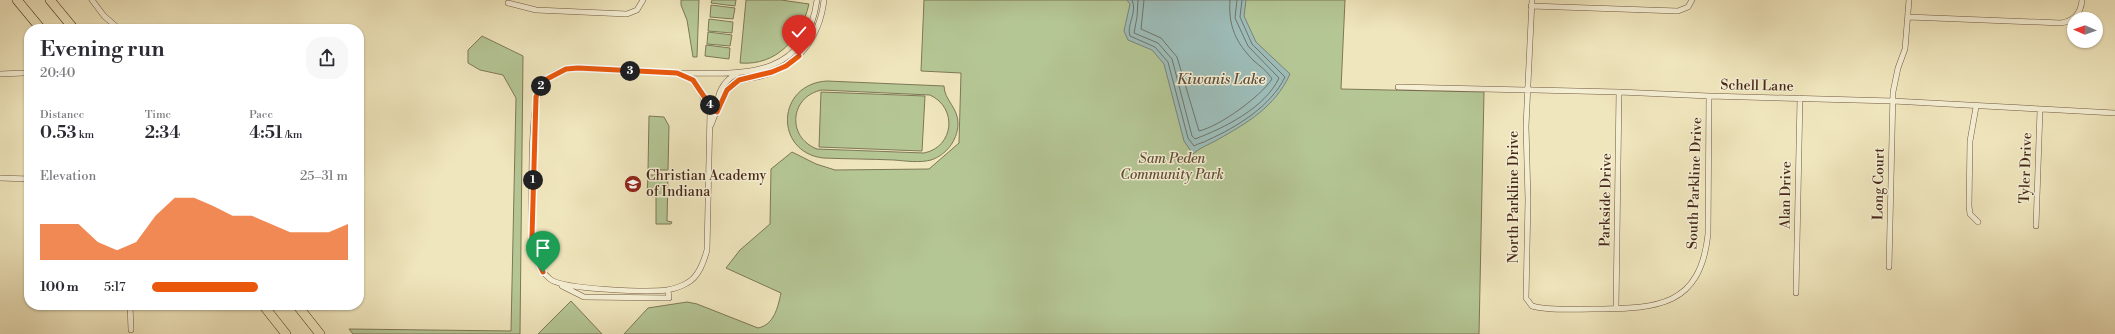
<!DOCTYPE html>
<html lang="en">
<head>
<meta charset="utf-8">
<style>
  body { margin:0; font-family:"Libre Bodoni",serif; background:#f7f7f7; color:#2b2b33; height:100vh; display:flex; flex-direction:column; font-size:15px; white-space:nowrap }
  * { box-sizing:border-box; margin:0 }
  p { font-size:13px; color:#7c7c81 }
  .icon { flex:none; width:22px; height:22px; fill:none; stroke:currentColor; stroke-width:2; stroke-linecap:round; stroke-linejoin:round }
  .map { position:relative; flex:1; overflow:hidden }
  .drawer { position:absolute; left:24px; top:24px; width:340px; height:286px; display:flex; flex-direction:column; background:#fff; border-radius:16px; box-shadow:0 1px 3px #0004 }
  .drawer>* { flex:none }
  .needle { width:26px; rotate:272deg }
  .tools { position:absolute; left:2067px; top:12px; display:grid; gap:8px }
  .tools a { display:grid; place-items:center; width:36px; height:36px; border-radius:50%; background:#fff; box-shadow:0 1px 3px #0004; font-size:20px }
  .pin { position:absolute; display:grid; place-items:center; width:34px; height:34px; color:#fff; margin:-41px -17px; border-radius:50% 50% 50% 0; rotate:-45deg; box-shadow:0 0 4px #0007 }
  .pin .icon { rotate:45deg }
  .km { position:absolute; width:20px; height:20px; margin:-10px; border-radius:50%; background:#222; color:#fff; font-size:11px; line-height:20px; text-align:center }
  .round { display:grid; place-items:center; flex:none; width:42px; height:42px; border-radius:16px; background:#f7f7f7 }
  .head { display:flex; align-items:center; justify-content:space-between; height:68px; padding:0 16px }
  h1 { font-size:22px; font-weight:600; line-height:30px }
  .metrics { display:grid; grid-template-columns:repeat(3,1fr); gap:6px; height:68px; padding:4px 16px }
  .metrics div { display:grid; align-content:center }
  .metrics b { font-size:17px; font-weight:600 }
  .metrics small { font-size:11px; font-weight:400 }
  .metrics p { font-size:11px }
  .chart { height:112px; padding:8px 16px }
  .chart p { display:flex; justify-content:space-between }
  .chart svg { width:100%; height:72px; margin-top:4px; fill:#ea580c; opacity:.7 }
  ul { padding:0 16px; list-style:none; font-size:13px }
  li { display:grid; grid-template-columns:64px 48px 1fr; align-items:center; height:30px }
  li i { height:10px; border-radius:5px; background:#ea580c }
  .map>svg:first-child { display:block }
  .green { fill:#b5c695; stroke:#7e7856; fill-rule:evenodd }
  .water { fill:#9dbdb9; stroke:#7b8279 }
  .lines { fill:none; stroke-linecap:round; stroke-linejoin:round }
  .shore { stroke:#727368; stroke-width:1 }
  .minor-casing { stroke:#725841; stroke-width:6 }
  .motorway-casing { stroke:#482918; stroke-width:10 }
  .minor { stroke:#f5efd4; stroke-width:5 }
  .motorway { stroke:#f0e6bd; stroke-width:9 }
  .route-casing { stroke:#fff; stroke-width:8 }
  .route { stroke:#ea580c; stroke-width:5 }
  .labels { text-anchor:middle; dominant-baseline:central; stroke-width:3; stroke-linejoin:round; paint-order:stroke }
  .street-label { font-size:14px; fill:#482918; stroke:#f5efd4 }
  .park-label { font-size:14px; font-style:italic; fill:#635037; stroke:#f5efd4 }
  .poi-label { font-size:14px; fill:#482918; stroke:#f5efd4; text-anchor:start }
  .water-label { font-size:15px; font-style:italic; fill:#5d4e40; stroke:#f5efd4 }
</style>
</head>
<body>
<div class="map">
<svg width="2115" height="334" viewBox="0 0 2115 334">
  <rect width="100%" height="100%" fill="#f0e6bd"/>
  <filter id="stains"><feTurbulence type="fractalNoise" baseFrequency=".005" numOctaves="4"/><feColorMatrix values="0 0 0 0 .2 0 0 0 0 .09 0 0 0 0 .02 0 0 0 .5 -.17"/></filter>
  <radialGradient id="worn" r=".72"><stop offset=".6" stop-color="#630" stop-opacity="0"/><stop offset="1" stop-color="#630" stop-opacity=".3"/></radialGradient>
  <path class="green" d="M681,0H699L697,57H693L687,20L681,5Z
    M712,0H736L735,6L711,3Z
    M746,0H781L809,4C801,38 777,66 740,63Z
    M924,0H1345L1341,89L1484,92L1479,334H624L648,308L687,302L697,304L758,328C774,325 778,307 781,293L726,268L740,250L770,224L771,169L792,152L816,164L835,170L929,169L959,143L961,73L921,71Z
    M711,5L735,8L733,19L710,17Z
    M709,19L733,22L732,33L708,31Z
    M708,32L732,35L730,46L707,44Z
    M482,36L523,56L520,334H353L349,329L511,331L516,98L503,75L480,70L468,63V50Z
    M706,45L730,48L729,59L705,56Z
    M827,81L944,86C944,100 959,108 958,125C957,141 946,155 931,160C920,163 906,161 894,160C871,159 847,159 823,158C774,152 776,84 827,81ZM822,90L930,95C958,108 954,147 924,153L817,149C786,137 790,96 822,90Z
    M821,92L925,96L922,151L819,147Z
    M649,116L664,117L669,126L668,170H648Z
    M648,175H668L667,221L672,222L671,224H656V197L647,196Z
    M571,301L602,334H538Z"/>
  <path class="water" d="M1127,0H1246L1244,16L1256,42L1290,74C1275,107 1247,123 1217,140C1208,145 1201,147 1193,154L1184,141L1164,64L1152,50L1128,40L1124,31L1130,4Z"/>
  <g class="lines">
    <path class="shore" d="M1132,0C1138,12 1126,25 1130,36L1155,47L1168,62L1188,138L1194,146C1199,143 1203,143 1208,140C1237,127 1271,106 1285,77L1252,44L1240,17L1242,0
      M1138,0L1137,17L1134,33L1158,43L1172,59L1192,136L1195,139C1224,128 1265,108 1279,78L1248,46L1235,18L1237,0
      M1144,0L1141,29L1161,38L1177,57L1199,131C1220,126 1260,97 1272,79C1268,72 1260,66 1254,61C1236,43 1228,26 1230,0"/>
    <defs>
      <path id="minor" d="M92,0L104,16L119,29
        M1532,0L1526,126L1528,200L1526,298L1532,306C1549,311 1575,309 1593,309C1655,308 1700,309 1708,234L1709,96
        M508,3L536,10L627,14L637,10L643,0
        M1531,6L1678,11L1688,7L1692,0
        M1908,17L2061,23C2074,21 2081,13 2082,0
        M677,73L693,80L698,87L710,112L707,250C704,261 699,277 687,283C682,286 673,289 667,290C648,292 564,290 550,279C537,269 533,252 532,236C532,209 529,105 541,87C549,74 563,69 577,68C612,70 646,72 681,73C743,74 806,79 817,0
        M0,74L24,73
        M1398,87L1619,92L1709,96L1893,101L2115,113
        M1976,107L1970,141L1969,206L1970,214L1978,222
        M717,112C716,96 722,81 737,74
        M711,125C716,113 722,94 732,85C740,78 750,79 761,76C798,68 820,36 824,0
        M0,178L29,179
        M2036,226L2040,110
        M1889,267L1893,92L1898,68L1905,49L1909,0
        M562,286L584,297L669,298L668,290
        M1796,293L1800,98
        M130,305L131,330
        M1616,308L1619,92"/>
      <path id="motorway" d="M17,0L41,29
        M50,0L74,29
        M263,305L286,334
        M297,305L320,334"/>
    </defs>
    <use href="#minor" class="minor-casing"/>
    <use href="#motorway" class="motorway-casing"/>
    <use href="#minor" class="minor"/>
    <use href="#motorway" class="motorway"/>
  </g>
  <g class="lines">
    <defs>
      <path id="route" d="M543,272L532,249V236L536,97L540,87L547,79L566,69L578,68L677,73L693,80L709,104L712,105L716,102L717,112L727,90L739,80L772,72L786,66L799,56"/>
    </defs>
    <use href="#route" class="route-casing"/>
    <use href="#route" class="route"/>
  </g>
  <defs>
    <symbol id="school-disc" viewBox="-11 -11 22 22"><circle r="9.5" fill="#8f2418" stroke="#f5efd4"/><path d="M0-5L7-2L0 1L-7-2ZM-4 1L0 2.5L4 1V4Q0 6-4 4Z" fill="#fff"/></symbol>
  </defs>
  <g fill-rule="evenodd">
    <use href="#school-disc" x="623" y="174" width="20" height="20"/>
  </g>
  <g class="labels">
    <g class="street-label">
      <text transform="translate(1757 86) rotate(1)">Schell Lane</text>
      <text transform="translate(2026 168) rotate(-88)">Tyler Drive</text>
      <text transform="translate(1695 183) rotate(-88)">South Parkline Drive</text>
      <text transform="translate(1879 184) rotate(-89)">Long Court</text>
      <text transform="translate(1786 195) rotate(-89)">Alan Drive</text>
      <text transform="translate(1514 197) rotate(-90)">North Parkline Drive</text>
      <text transform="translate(1606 200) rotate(-89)">Parkside Drive</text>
    </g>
    <g class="park-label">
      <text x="1172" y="159">Sam Peden<tspan x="1172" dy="16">Community Park</tspan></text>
    </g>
    <g class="poi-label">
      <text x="646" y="176">Christian Academy<tspan x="646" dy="16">of Indiana</tspan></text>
    </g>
    <g class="water-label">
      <text x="1221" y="79">Kiwanis Lake</text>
    </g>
  </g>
  <rect width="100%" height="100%" filter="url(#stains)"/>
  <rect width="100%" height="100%" fill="url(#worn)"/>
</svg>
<div class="tools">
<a><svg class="needle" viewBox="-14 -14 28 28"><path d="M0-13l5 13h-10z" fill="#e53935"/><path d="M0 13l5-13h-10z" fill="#7c7c81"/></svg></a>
</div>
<div class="pin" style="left:543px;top:272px;background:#1e9e55"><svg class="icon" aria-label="arrive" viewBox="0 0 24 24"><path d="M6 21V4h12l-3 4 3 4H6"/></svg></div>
<div class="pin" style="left:799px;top:56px;background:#d93025"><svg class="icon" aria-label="check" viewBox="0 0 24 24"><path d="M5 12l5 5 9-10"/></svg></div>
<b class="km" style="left:533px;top:180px">1</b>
<b class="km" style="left:541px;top:86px">2</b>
<b class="km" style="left:630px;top:71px">3</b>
<b class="km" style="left:710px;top:105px">4</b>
<section class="drawer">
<div class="head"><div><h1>Evening run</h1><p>20:40</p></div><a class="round"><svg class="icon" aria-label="share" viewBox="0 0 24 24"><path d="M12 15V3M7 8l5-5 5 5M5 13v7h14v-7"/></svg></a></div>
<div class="metrics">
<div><p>Distance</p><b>0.53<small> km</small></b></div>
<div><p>Time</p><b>2:34</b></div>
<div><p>Pace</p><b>4:51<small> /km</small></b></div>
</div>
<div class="chart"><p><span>Elevation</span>25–31 m</p>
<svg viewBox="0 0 160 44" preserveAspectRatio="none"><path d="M0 44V22L10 22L20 22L30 33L40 38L50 33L60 17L70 6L80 6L90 11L100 17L110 17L120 22L130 27L140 27L150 27L160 22V44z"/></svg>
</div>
<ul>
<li><b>100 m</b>5:17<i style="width:54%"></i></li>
</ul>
</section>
</div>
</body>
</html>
